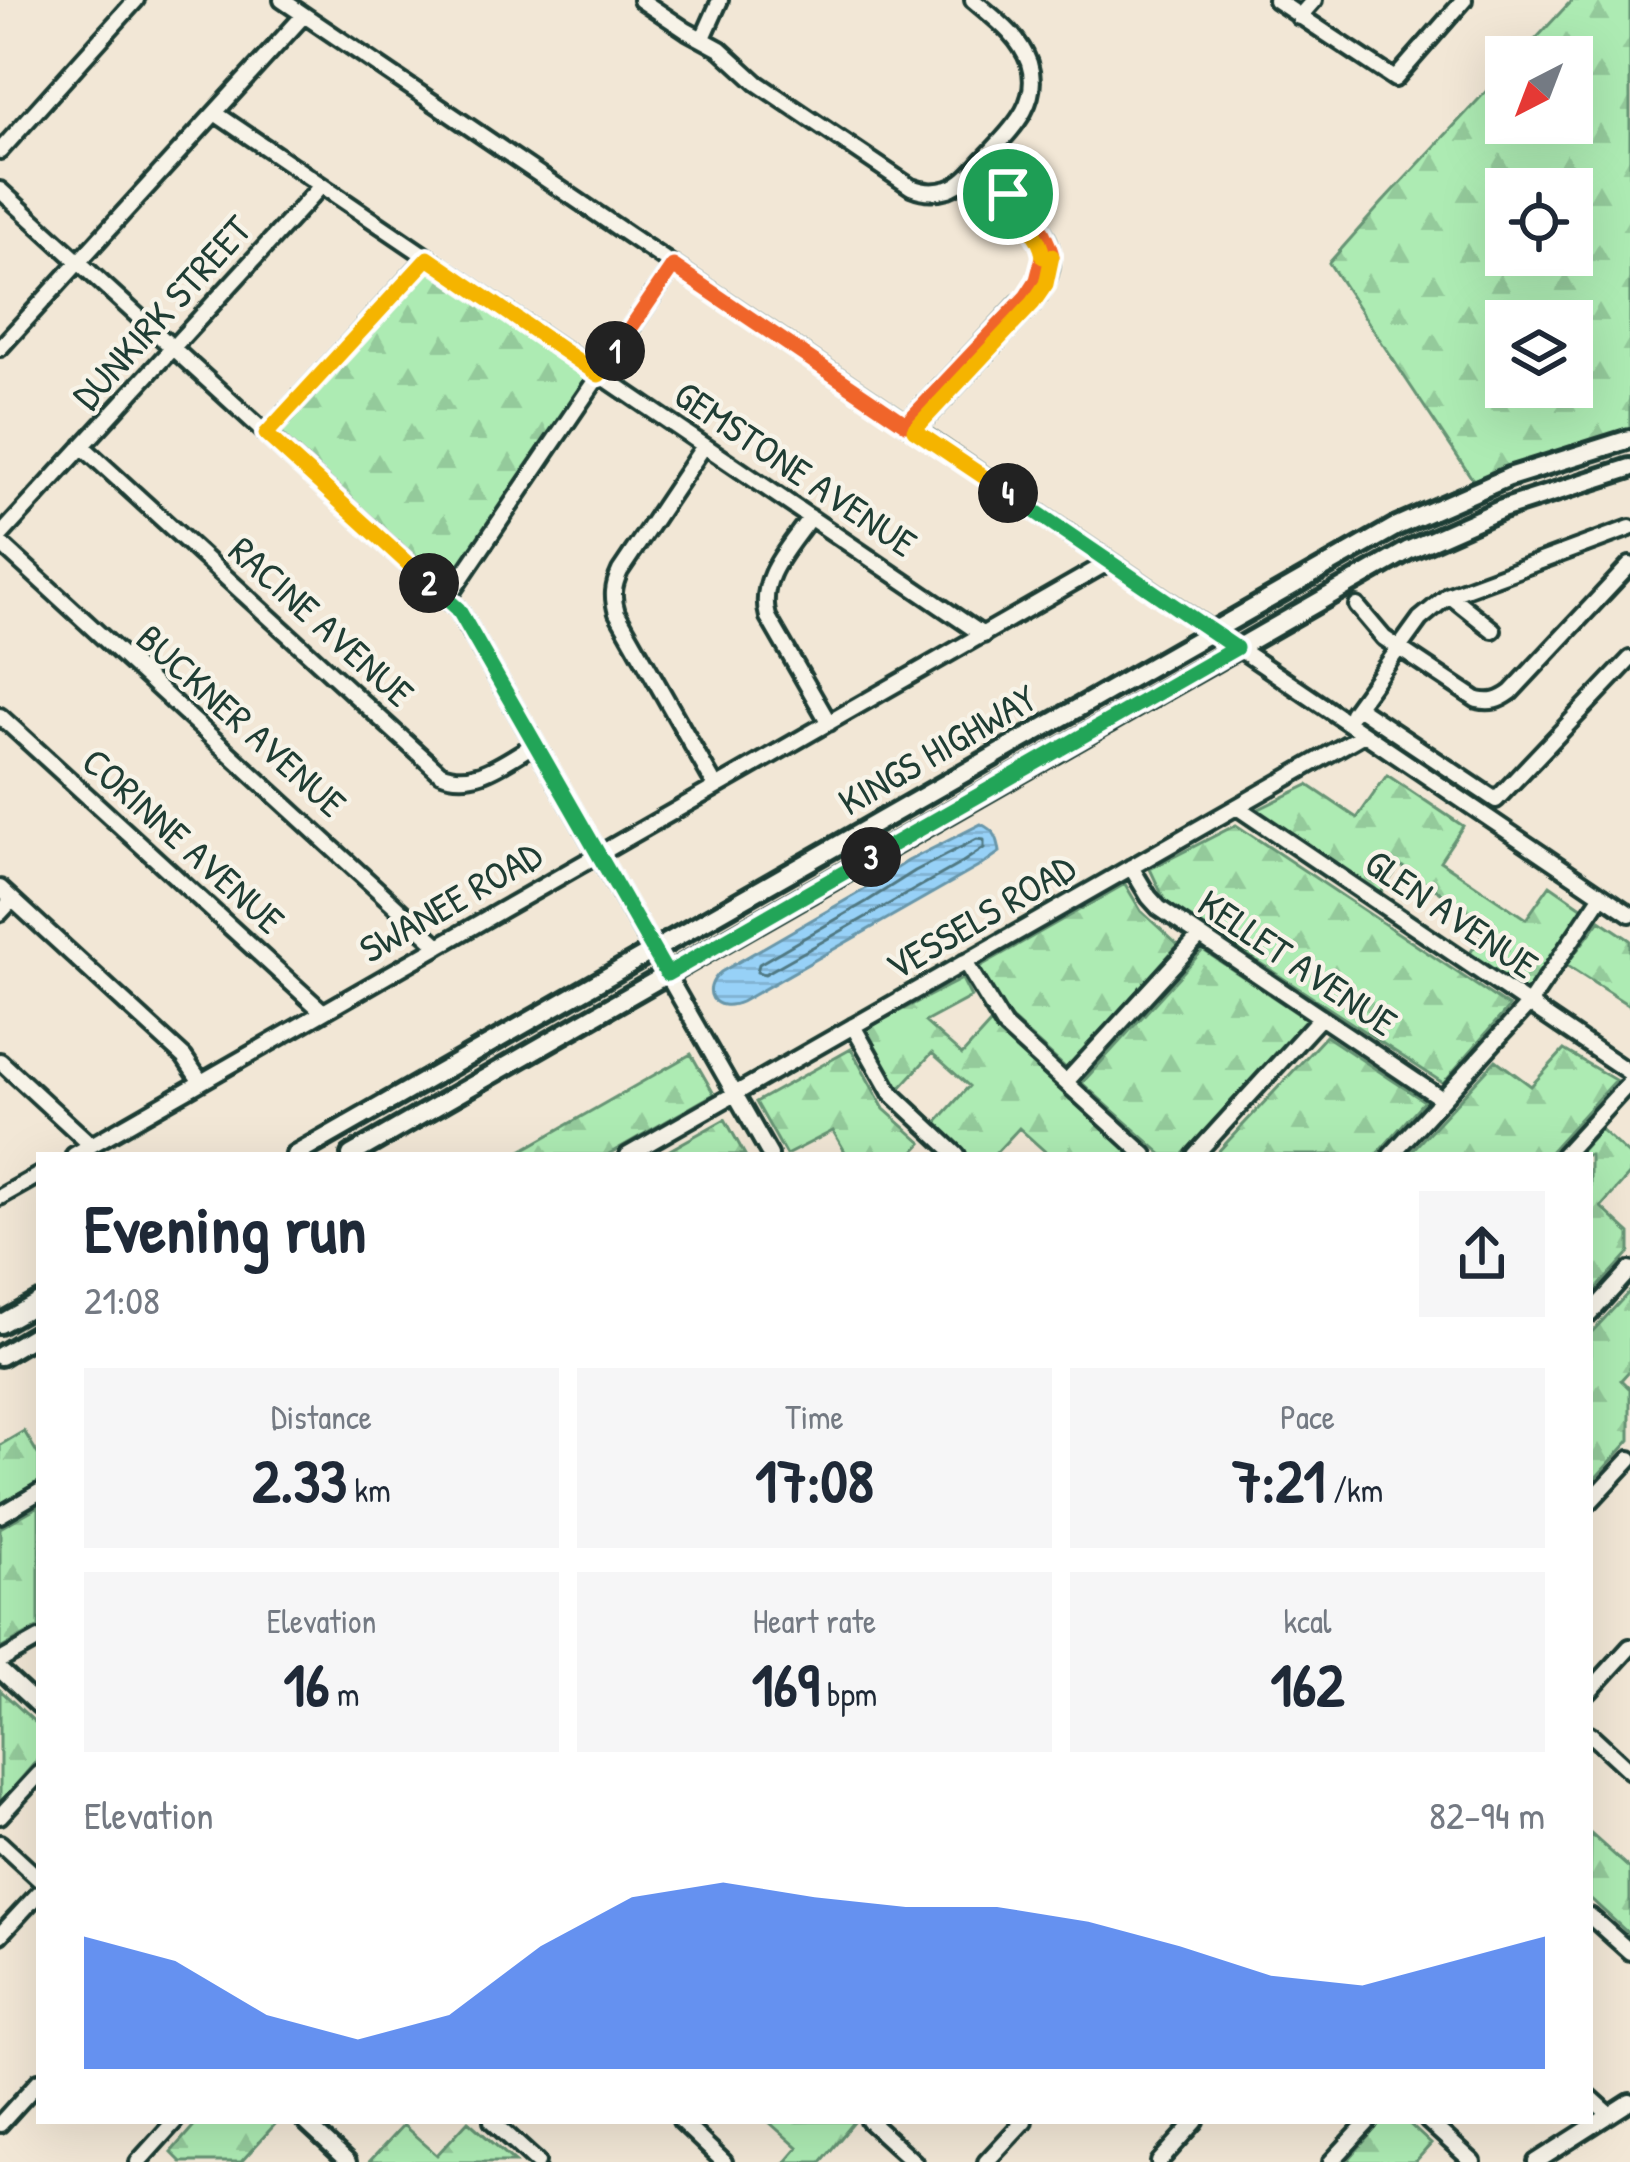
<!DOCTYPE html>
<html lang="en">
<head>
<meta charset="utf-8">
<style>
  body { margin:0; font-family:"Patrick Hand",sans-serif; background:#f6f6f7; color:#1f2937; height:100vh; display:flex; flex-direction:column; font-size:45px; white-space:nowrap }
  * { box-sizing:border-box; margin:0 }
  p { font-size:39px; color:#747a83 }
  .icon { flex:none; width:66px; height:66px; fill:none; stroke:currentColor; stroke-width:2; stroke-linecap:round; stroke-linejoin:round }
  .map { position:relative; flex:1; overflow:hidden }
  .side { position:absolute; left:36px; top:1152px; width:1557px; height:972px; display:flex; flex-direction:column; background:#fff; border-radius:0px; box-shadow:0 12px 48px #0002 }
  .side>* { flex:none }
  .needle { width:78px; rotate:222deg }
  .tools { position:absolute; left:1485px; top:36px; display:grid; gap:24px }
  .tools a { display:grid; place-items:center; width:108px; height:108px; border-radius:0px; background:#fff; box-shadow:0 12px 48px #0002; font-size:60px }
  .pin { position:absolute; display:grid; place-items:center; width:102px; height:102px; color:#fff; margin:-51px; border:6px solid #fff; border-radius:50%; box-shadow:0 3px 12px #0007 }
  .km { position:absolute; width:60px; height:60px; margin:-30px; border-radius:50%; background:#222; color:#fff; font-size:33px; line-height:60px; text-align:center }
  .round { display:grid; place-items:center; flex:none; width:126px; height:126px; border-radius:0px; background:#f6f6f7 }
  .headline { display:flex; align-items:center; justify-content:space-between; height:204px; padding:0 48px }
  h1 { font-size:66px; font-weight:800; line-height:90px }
  .figures { display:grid; grid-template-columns:repeat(3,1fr); gap:18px; height:204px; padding:12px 48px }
  .figures div { display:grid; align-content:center; border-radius:0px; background:#f6f6f7; text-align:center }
  .figures b { font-size:60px; font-weight:800 }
  .figures small { font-size:33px; font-weight:400 }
  .figures p { font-size:33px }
  .chart { height:336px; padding:24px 48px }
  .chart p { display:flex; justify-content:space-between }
  .chart svg { width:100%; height:216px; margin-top:12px; fill:#2563eb; opacity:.7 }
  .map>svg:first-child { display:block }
  .forest { fill:url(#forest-firs); stroke:#669474; stroke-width:3; fill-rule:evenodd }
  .water { fill:url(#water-rules); stroke:#6796a9; stroke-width:3 }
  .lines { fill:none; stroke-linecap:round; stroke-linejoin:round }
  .shore { stroke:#4f7882; stroke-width:3 }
  .minor-casing { stroke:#1f3d34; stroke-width:22 }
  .major-casing { stroke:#1f3d34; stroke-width:26 }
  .minor { stroke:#f7f3e8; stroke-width:14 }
  .major { stroke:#f7f3e8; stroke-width:16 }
  .split-1-casing { stroke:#fff; stroke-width:24 }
  .split-2-casing { stroke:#fff; stroke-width:24 }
  .split-3-casing { stroke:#fff; stroke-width:24 }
  .split-4-casing { stroke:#fff; stroke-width:24 }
  .split-5-casing { stroke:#fff; stroke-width:24 }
  .split-1 { stroke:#f0652b; stroke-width:15 }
  .split-2 { stroke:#f5b400; stroke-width:15 }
  .split-3 { stroke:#22a559; stroke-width:15 }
  .split-4 { stroke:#22a559; stroke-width:15 }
  .split-5 { stroke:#f5b400; stroke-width:15 }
  .labels { text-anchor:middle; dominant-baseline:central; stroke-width:9; stroke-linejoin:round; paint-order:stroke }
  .street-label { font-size:39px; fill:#1f3d34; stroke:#f7f3e8 }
</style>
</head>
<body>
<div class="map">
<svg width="1630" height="2162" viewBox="0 0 1630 2162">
  <defs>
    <pattern id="forest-firs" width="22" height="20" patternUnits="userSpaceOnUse" patternTransform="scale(3)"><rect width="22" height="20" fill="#adebb3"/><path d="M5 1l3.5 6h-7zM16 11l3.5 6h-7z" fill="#94ca9b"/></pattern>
    <pattern id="water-rules" width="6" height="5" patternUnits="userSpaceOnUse" patternTransform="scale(3)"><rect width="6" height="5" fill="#97d1f7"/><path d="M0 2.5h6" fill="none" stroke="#82b4d4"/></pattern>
  </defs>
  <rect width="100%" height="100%" fill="#f2e7d6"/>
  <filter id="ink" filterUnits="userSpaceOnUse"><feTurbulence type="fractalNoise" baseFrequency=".00833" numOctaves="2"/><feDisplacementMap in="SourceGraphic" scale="24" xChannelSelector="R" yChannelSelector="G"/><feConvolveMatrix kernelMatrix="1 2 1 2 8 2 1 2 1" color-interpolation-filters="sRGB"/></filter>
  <g filter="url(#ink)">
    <path class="forest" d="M1572,0H1630V430L1473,480L1329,263L1382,203L1506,70V123H1572V57H1519ZM1506,189H1572V255H1506ZM1506,321H1572V387H1506Z
      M427,267L592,377L446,592L274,434Z
      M1387,775L1463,826L1440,861L1526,919L1550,885L1583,908L1525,994L1469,955L1488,925L1400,865L1380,894L1257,810L1308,785L1357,818Z
      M1236,825L1509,1007L1443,1083L1165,901L1150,869Z
      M1125,884L1141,911L1178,945L1067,1069L1008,1016L979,967Z
      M1600,920L1630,940V1006L1566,965Z
      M1203,950L1306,1019L1182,1155H1163L1082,1083Z
      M962,979L971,997L925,1022L962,1055L991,1023L1135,1155H1049L1019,1128L994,1155H968L935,1124L969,1086L932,1053L897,1091L865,1029Z
      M1326,1036L1424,1101L1376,1155H1215Z
      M851,1049L884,1109L922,1143L911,1155H847L833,1131L786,1155L756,1102Z
      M1564,1050L1615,1080L1547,1155H1408L1496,1060L1531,1086Z
      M691,1054L714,1094L607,1155H514Z
      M725,1119L745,1155H661Z
      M1600,1129L1630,1156V1174L1601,1207L1630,1234V1252L1590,1296V1155H1577Z
      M1630,1291V1370L1621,1380L1630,1389V1440L1590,1484V1334Z
      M24,1431L39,1456V1483L0,1506V1445Z
      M39,1506V1627L0,1649V1528Z
      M0,1690L39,1726V1758L0,1803Z
      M1591,1834L1630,1869V1935L1590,1898Z
      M198,2121H278L241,2162H181L171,2152Z
      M468,2121L515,2162H369L403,2125L437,2155Z
      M855,2121L821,2162H786L798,2148L769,2122Z
      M1382,2121H1406L1431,2144L1415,2162H1352L1349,2159Z"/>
    <path class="water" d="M981,824C995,831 998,837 1000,852L980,866L741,1002C714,1014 699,991 721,972L860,892L908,861Z"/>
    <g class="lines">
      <path class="shore" d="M977,839L984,840V848L958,865L765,974L757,972L759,964L866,902L915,871Z"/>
      <defs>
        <path id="minor" d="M282,0L1630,914
          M641,0L687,31L720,49L757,83L911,187C923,192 935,193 948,189C963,184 973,171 984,159C1009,132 1042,104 1029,63C1019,35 994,18 973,0
          M1276,0L1395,79L1464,0
          M1299,17L1314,0
          M703,38L720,0
          M215,113L983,635
          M0,151L136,0
          M0,190L458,609L770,1155
          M0,348L304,15
          M906,424L1019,303
          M915,430L1033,303C1083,239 1019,207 974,170
          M266,434L427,258
          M82,446L440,773C475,788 505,761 535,744
          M704,446L620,571C613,586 612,597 617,613L716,787
          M810,517C789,548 757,578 768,617L829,723
          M0,536L321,186
          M0,543L439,946
          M1449,595L1493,630
          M447,599L673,266
          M1357,606L1384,638L1477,700C1491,703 1499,701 1511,692L1630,565
          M1357,707L1496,800L1630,659
          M1352,713L1420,619L1449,595L1630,528
          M0,716L323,1012
          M1237,807L1630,1073
          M1131,867L1149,897L1159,908L1442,1099
          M0,888L184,1057L201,1082
          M0,913L12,900
          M965,962L1004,1026L1145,1155
          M853,1026L891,1093L957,1155
          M0,1061L91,1145
          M1066,1082L1200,936
          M74,1155L1109,562
          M628,1155L1364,734
          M1195,1155L1321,1017
          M1391,1155L1529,1004L1602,895
          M1563,1155L1630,1082
          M0,1197L39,1175
          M1590,1314L1630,1270
          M1590,1502L1630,1459
          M0,1515L39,1492
          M0,1661L39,1639
          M0,1670L39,1706
          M1590,1691L1630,1647
          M1590,1734L1630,1771
          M0,1816L39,1774
          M0,1843L39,1879
          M1590,1916L1630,1952
          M0,1935L39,1893
          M1590,2097L1610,2115
          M304,2121L348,2162
          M492,2121L537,2162
          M681,2121L724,2162
          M869,2121L914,2162
          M1428,2121L1473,2162
          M0,2124L39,2081
          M138,2162L175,2121
          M986,2162L1024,2121
          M1159,2162L1196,2121
          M1331,2162L1369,2121
          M1536,2162L1630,2102"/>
        <path id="major" d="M295,1155L1397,526L1509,477L1630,439
          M351,1155L1409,550L1502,509L1630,468
          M0,1324L39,1302
          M0,1356L39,1333"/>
      </defs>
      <use href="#minor" class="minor-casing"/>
      <use href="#major" class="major-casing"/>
      <use href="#minor" class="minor"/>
      <use href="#major" class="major"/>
    </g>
  </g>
  <g class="lines" filter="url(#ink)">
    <defs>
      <path id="split-1" d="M615,351L673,266L906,424L1026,297L1037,280L1043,257L1052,256C1050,244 1027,200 1018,196C1015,194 1011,194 1008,194"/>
      <path id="split-2" d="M429,583L266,434L428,258L599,375L615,351"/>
      <path id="split-3" d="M429,583L458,609L667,974L871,857"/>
      <path id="split-4" d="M871,857L1236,648L1008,493"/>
      <path id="split-5" d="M1008,194L997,189L991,196C1012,212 1040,229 1043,257L1052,256L1046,284L1033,303L914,430L1008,493"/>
    </defs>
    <use href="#split-1" class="split-1-casing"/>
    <use href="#split-2" class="split-2-casing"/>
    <use href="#split-3" class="split-3-casing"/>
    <use href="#split-4" class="split-4-casing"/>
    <use href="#split-5" class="split-5-casing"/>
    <use href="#split-1" class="split-1"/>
    <use href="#split-2" class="split-2"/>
    <use href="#split-3" class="split-3"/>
    <use href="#split-4" class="split-4"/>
    <use href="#split-5" class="split-5"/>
  </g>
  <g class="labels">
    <g class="street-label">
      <text transform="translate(161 312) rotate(-48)">DUNKIRK STREET</text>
      <text transform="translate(796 468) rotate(34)">GEMSTONE AVENUE</text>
      <text transform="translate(322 621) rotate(42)">RACINE AVENUE</text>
      <text transform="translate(242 720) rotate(42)">BUCKNER AVENUE</text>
      <text transform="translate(937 749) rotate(-30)">KINGS HIGHWAY</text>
      <text transform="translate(184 840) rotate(42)">CORINNE AVENUE</text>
      <text transform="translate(450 901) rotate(-30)">SWANEE ROAD</text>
      <text transform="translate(1452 913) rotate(34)">GLEN AVENUE</text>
      <text transform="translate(980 916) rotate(-30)">VESSELS ROAD</text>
      <text transform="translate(1298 962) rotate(34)">KELLET AVENUE</text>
    </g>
  </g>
</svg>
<div class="tools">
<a><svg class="needle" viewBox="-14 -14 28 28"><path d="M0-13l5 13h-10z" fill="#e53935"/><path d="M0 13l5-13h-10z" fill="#747a83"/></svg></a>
<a><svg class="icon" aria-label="locate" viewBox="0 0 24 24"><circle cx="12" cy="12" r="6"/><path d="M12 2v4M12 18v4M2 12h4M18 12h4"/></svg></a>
<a><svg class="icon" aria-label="layers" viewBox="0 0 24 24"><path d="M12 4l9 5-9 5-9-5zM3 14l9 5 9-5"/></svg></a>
</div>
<div class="pin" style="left:1008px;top:194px;background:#1e9e55"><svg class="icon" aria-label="arrive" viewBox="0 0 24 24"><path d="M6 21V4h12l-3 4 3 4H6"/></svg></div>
<b class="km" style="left:615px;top:351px">1</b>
<b class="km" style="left:429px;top:583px">2</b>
<b class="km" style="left:871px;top:857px">3</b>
<b class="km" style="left:1008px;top:493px">4</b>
<section class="side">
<div class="headline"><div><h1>Evening run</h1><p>21:08</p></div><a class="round"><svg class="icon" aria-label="share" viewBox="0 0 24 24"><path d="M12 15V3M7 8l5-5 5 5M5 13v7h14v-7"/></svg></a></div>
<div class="figures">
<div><p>Distance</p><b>2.33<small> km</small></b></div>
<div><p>Time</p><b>17:08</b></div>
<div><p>Pace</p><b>7:21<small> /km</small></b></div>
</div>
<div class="figures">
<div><p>Elevation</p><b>16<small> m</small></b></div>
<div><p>Heart rate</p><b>169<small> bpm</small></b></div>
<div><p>kcal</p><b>162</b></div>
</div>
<div class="chart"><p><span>Elevation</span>82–94 m</p>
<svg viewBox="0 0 160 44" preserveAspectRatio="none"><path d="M0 44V17L10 22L20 33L30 38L40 33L50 19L60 9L70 6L80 9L90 11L100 11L110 14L120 19L130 25L140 27L150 22L160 17V44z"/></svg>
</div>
</section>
</div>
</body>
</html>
